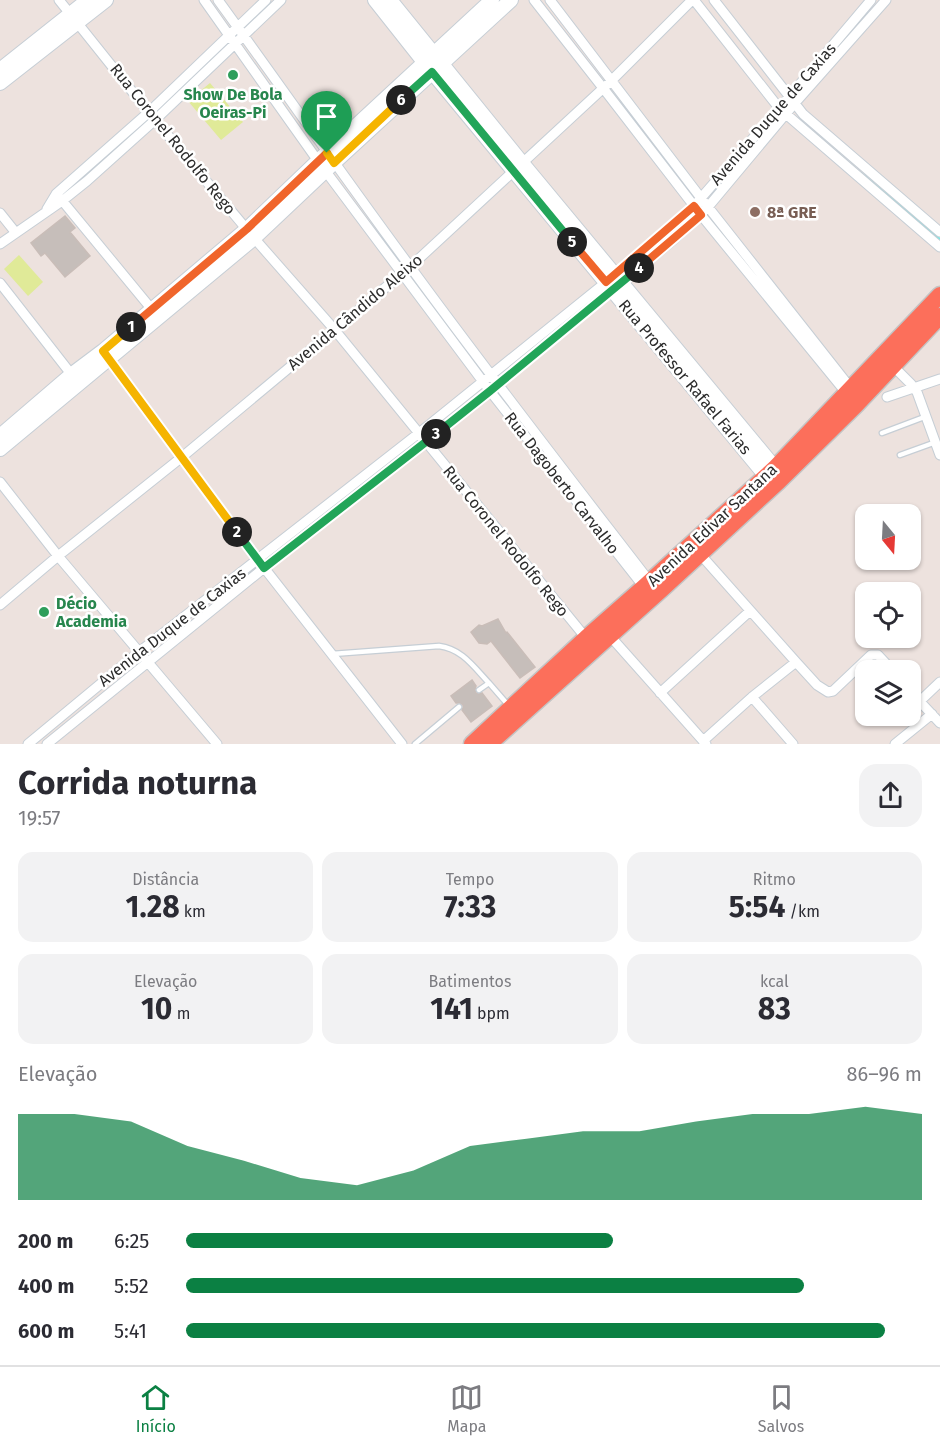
<!DOCTYPE html>
<html lang="pt">
<head>
<meta charset="utf-8">
<style>
  body { margin:0; font-family:"Fira Sans",sans-serif; background:#f2f2f3; color:#2b2b33; height:100vh; display:flex; flex-direction:column; font-size:22px; white-space:nowrap }
  * { box-sizing:border-box; margin:0 }
  p { font-size:20px; color:#7c7c81 }
  .icon { flex:none; width:33px; height:33px; fill:none; stroke:currentColor; stroke-width:2; stroke-linecap:round; stroke-linejoin:round }
  .map { position:relative; height:744px; overflow:hidden }
  .sheet { display:flex; flex-direction:column; background:#fff; flex:1 }
  .sheet>* { flex:none }
  .needle { width:39px; rotate:162deg }
  .controls { position:absolute; left:855px; top:504px; display:grid; gap:12px }
  .controls a { display:grid; place-items:center; width:66px; height:66px; border-radius:12px; background:#fff; box-shadow:0 2px 4px #0004; font-size:30px }
  .pin { position:absolute; display:grid; place-items:center; width:51px; height:51px; color:#fff; margin:-62px -26px; border-radius:50% 50% 50% 0; rotate:-45deg; box-shadow:0 0 6px #0007 }
  .pin .icon { rotate:45deg }
  .km { position:absolute; width:30px; height:30px; margin:-15px; border-radius:50%; background:#222; color:#fff; font-size:16px; line-height:30px; text-align:center }
  .round { display:grid; place-items:center; flex:none; width:63px; height:63px; border-radius:18px; background:#f2f2f3 }
  .summary { display:flex; align-items:center; justify-content:space-between; height:102px; padding:0 18px }
  h1 { font-size:33px; font-weight:700; line-height:45px }
  .figures { display:grid; grid-template-columns:repeat(3,1fr); gap:9px; height:102px; padding:6px 18px }
  .figures div { display:grid; align-content:center; border-radius:15px; background:#f2f2f3; text-align:center }
  .figures b { font-size:30px; font-weight:700 }
  .figures small { font-size:16px; font-weight:400 }
  .figures p { font-size:16px }
  .chart { height:168px; padding:12px 18px }
  .chart p { display:flex; justify-content:space-between }
  .chart svg { width:100%; height:108px; margin-top:6px; fill:#0b8043; opacity:.7 }
  ul { padding:0 18px; list-style:none; font-size:20px }
  li { display:grid; grid-template-columns:96px 72px 1fr; align-items:center; height:45px }
  li i { height:15px; border-radius:8px; background:#0b8043 }
  .menu { display:flex; justify-content:space-around; align-items:center; height:84px; border-top:2px solid #e1e1e2; background:#fff; font-size:16px; color:#7c7c81 }
  .menu a { display:grid; justify-items:center; gap:3px }
  .menu .selected { color:#0b8043 }
  .map>svg:first-child { display:block }
  .pitch { fill:#e0ea98 }
  .lines { fill:none; stroke-linecap:round; stroke-linejoin:round }
  .stream { stroke:#73ede8; stroke-width:2 }
  .building { fill:#c6beba; stroke:#c9bdb8; stroke-width:1.5 }
  .lane-casing { stroke:#c6ced5; stroke-width:7 }
  .street-casing { stroke:#c6ced5; stroke-width:11 }
  .secondary-casing { stroke:#c6ced5; stroke-width:16 }
  .highway-casing { stroke:#c4c4c4; stroke-width:19 }
  .lane { stroke:#fff; stroke-width:4.5 }
  .street { stroke:#fff; stroke-width:9 }
  .secondary { stroke:#fff; stroke-width:14 }
  .highway { stroke:#fc6f5b; stroke-width:16 }
  .split-1-casing { stroke:#fff; stroke-width:12 }
  .split-2-casing { stroke:#fff; stroke-width:12 }
  .split-3-casing { stroke:#fff; stroke-width:12 }
  .split-4-casing { stroke:#fff; stroke-width:12 }
  .split-5-casing { stroke:#fff; stroke-width:12 }
  .split-6-casing { stroke:#fff; stroke-width:12 }
  .split-7-casing { stroke:#fff; stroke-width:12 }
  .split-1 { stroke:#f0652b; stroke-width:8 }
  .split-2 { stroke:#f5b400; stroke-width:8 }
  .split-3 { stroke:#22a559; stroke-width:8 }
  .split-4 { stroke:#22a559; stroke-width:8 }
  .split-5 { stroke:#f0652b; stroke-width:8 }
  .split-6 { stroke:#22a559; stroke-width:8 }
  .split-7 { stroke:#f5b400; stroke-width:8 }
  .leisure-dot { fill:#2e9e5b; stroke:#fff; stroke-width:2 }
  .education-dot { fill:#8d6e63; stroke:#fff; stroke-width:2 }
  .labels { text-anchor:middle; dominant-baseline:central; stroke-width:5; stroke-linejoin:round; paint-order:stroke }
  .leisure-label { font-size:16px; font-weight:bold; fill:#27864d; stroke:#fff }
  .street-label { font-size:16px; fill:#2c2c2c; stroke:#fff }
  .education-label { font-size:16px; font-weight:bold; fill:#785e54; stroke:#fff; text-anchor:start }
</style>
</head>
<body>
<div class="map">
<svg width="940" height="744" viewBox="0 0 940 744">
  <rect width="100%" height="100%" fill="#ede2de"/>
  <path class="pitch" d="M210,83L243,122L221,140L188,101Z
    M19,255L43,282L28,296L4,269Z"/>
  <g class="lines">
    <path class="stream" d="M861,173L940,239"/>
  </g>
  <path class="building" d="M65,216L75,228L70,232L90,256L65,277L45,253L41,256L31,243Z
    M498,619L506,633L507,632L535,667L520,678L491,641L487,644L479,643L471,632L479,625L482,626Z
    M472,680L476,686L475,690L476,693L479,694L482,693L492,706L471,722L462,710L463,708V705L460,703H456L451,696Z"/>
  <g class="lines">
    <defs>
      <path id="lane" d="M882,433L927,416
        M900,455L936,442
        M332,654L439,646C462,649 473,666 489,683
        M479,690L489,683L509,706
        M415,744L459,707"/>
      <path id="street" d="M59,0L155,120L254,238L334,329L586,638
        M204,0L318,161L490,391L644,587
        M218,0C282,88 344,177 409,265C487,372 569,477 650,582
        M534,0L603,88L701,215L848,395
        M550,0L701,198L853,391
        M694,0L779,108L940,247
        M714,0L803,114L940,232
        M60,198L154,312
        M47,209L56,194L149,112L266,0
        M0,213L16,233
        M0,244L62,201L87,181L155,120L281,0
        M0,283L75,379
        M106,355L258,560L402,744
        M893,366L911,384L917,392L940,455
        M887,397L940,379
        M0,482L58,556L217,744
        M700,554L796,662L817,685L828,692L833,691L871,655H878L892,670
        M0,605L58,556L182,457L410,267L611,81L692,0
        M610,636L706,744
        M910,691L940,723
        M660,693L750,611
        M752,697L793,744
        M920,701L940,682
        M703,741L752,697L796,662
        M28,744L139,652L419,433L615,275L694,206L789,97L871,0
        M47,744L264,568L490,391L673,240L708,207L794,104L886,0
        M895,744L932,714"/>
      <path id="secondary" d="M375,0L432,72L766,476
        M390,0L522,163L775,468
        M0,70L88,0
        M0,83L106,0
        M0,436L71,375L103,351L247,229L318,161L492,0
        M0,449L254,238L325,171L511,0"/>
      <path id="highway" d="M472,744L586,638L644,587L775,468L940,295
        M489,744L662,589L779,481L856,405L940,316"/>
    </defs>
    <use href="#lane" class="lane-casing"/>
    <use href="#street" class="street-casing"/>
    <use href="#secondary" class="secondary-casing"/>
    <use href="#highway" class="highway-casing"/>
    <use href="#lane" class="lane"/>
    <use href="#street" class="street"/>
    <use href="#secondary" class="secondary"/>
    <use href="#highway" class="highway"/>
  </g>
  <g class="lines">
    <defs>
      <path id="split-1" d="M131,327L247,229L327,153"/>
      <path id="split-2" d="M131,327L103,351L237,532"/>
      <path id="split-3" d="M237,532L264,568L436,434"/>
      <path id="split-4" d="M436,434L490,391L639,268"/>
      <path id="split-5" d="M572,242L606,282L694,206L701,215L639,268"/>
      <path id="split-6" d="M401,100L432,72L572,242"/>
      <path id="split-7" d="M327,153L334,163L401,100"/>
    </defs>
    <use href="#split-1" class="split-1-casing"/>
    <use href="#split-2" class="split-2-casing"/>
    <use href="#split-3" class="split-3-casing"/>
    <use href="#split-4" class="split-4-casing"/>
    <use href="#split-5" class="split-5-casing"/>
    <use href="#split-6" class="split-6-casing"/>
    <use href="#split-7" class="split-7-casing"/>
    <use href="#split-1" class="split-1"/>
    <use href="#split-2" class="split-2"/>
    <use href="#split-3" class="split-3"/>
    <use href="#split-4" class="split-4"/>
    <use href="#split-5" class="split-5"/>
    <use href="#split-6" class="split-6"/>
    <use href="#split-7" class="split-7"/>
  </g>
  <g class="leisure-dot">
    <circle cx="233" cy="75" r="6"/>
    <circle cx="44" cy="612" r="6"/>
  </g>
  <circle class="education-dot" cx="755" cy="212" r="6"/>
  <g class="labels">
    <g class="leisure-label">
      <text x="233" y="94">Show De Bola<tspan x="233" dy="18">Oeiras-Pi</tspan></text>
      <text x="56" y="603" text-anchor="start">Décio<tspan x="56" dy="18">Academia</tspan></text>
    </g>
    <g class="street-label">
      <text transform="translate(773 114) rotate(-49)">Avenida Duque de Caxias</text>
      <text transform="translate(173 139) rotate(51)">Rua Coronel Rodolfo Rego</text>
      <text transform="translate(355 312) rotate(-40)">Avenida Cândido Aleixo</text>
      <text transform="translate(685 377) rotate(50)">Rua Professor Rafael Farias</text>
      <text transform="translate(562 483) rotate(52)">Rua Dagoberto Carvalho</text>
      <text transform="translate(712 525) rotate(-43)">Avenida Edivar Santana</text>
      <text transform="translate(506 541) rotate(51)">Rua Coronel Rodolfo Rego</text>
      <text transform="translate(172 627) rotate(-38)">Avenida Duque de Caxias</text>
    </g>
    <g class="education-label">
      <text x="767" y="212">8ª GRE</text>
    </g>
  </g>
</svg>
<div class="controls">
<a><svg class="needle" viewBox="-14 -14 28 28"><path d="M0-13l5 13h-10z" fill="#e53935"/><path d="M0 13l5-13h-10z" fill="#7c7c81"/></svg></a>
<a><svg class="icon" aria-label="locate" viewBox="0 0 24 24"><circle cx="12" cy="12" r="6"/><path d="M12 2v4M12 18v4M2 12h4M18 12h4"/></svg></a>
<a><svg class="icon" aria-label="layers" viewBox="0 0 24 24"><path d="M12 4l9 5-9 5-9-5zM3 14l9 5 9-5"/></svg></a>
</div>
<div class="pin" style="left:327px;top:153px;background:#1e9e55"><svg class="icon" aria-label="arrive" viewBox="0 0 24 24"><path d="M6 21V4h12l-3 4 3 4H6"/></svg></div>
<b class="km" style="left:131px;top:327px">1</b>
<b class="km" style="left:237px;top:532px">2</b>
<b class="km" style="left:436px;top:434px">3</b>
<b class="km" style="left:639px;top:268px">4</b>
<b class="km" style="left:572px;top:242px">5</b>
<b class="km" style="left:401px;top:100px">6</b>
</div>
<section class="sheet">
<div class="summary"><div><h1>Corrida noturna</h1><p>19:57</p></div><a class="round"><svg class="icon" aria-label="share" viewBox="0 0 24 24"><path d="M12 15V3M7 8l5-5 5 5M5 13v7h14v-7"/></svg></a></div>
<div class="figures">
<div><p>Distância</p><b>1.28<small> km</small></b></div>
<div><p>Tempo</p><b>7:33</b></div>
<div><p>Ritmo</p><b>5:54<small> /km</small></b></div>
</div>
<div class="figures">
<div><p>Elevação</p><b>10<small> m</small></b></div>
<div><p>Batimentos</p><b>141<small> bpm</small></b></div>
<div><p>kcal</p><b>83</b></div>
</div>
<div class="chart"><p><span>Elevação</span>86–96 m</p>
<svg viewBox="0 0 160 44" preserveAspectRatio="none"><path d="M0 44V9L10 9L20 12L30 22L40 28L50 35L60 38L70 32L80 22L90 19L100 16L110 16L120 12L130 9L140 9L150 6L160 9V44z"/></svg>
</div>
<ul>
<li><b>200 m</b>6:25<i style="width:58%"></i></li>
<li><b>400 m</b>5:52<i style="width:84%"></i></li>
<li><b>600 m</b>5:41<i style="width:95%"></i></li>
</ul>
</section>
<nav class="menu">
<a class="selected"><svg class="icon" aria-label="home" viewBox="0 0 24 24"><path d="M3 11l9-7 9 7M6 9v11h12V9"/></svg>Início</a>
<a><svg class="icon" aria-label="map" viewBox="0 0 24 24"><path d="M3 6l6-2 6 2 6-2v14l-6 2-6-2-6 2zM9 4v14M15 6v14"/></svg>Mapa</a>
<a><svg class="icon" aria-label="saved" viewBox="0 0 24 24"><path d="M7 4h10v16l-5-4-5 4z"/></svg>Salvos</a>
</nav>
</body>
</html>
